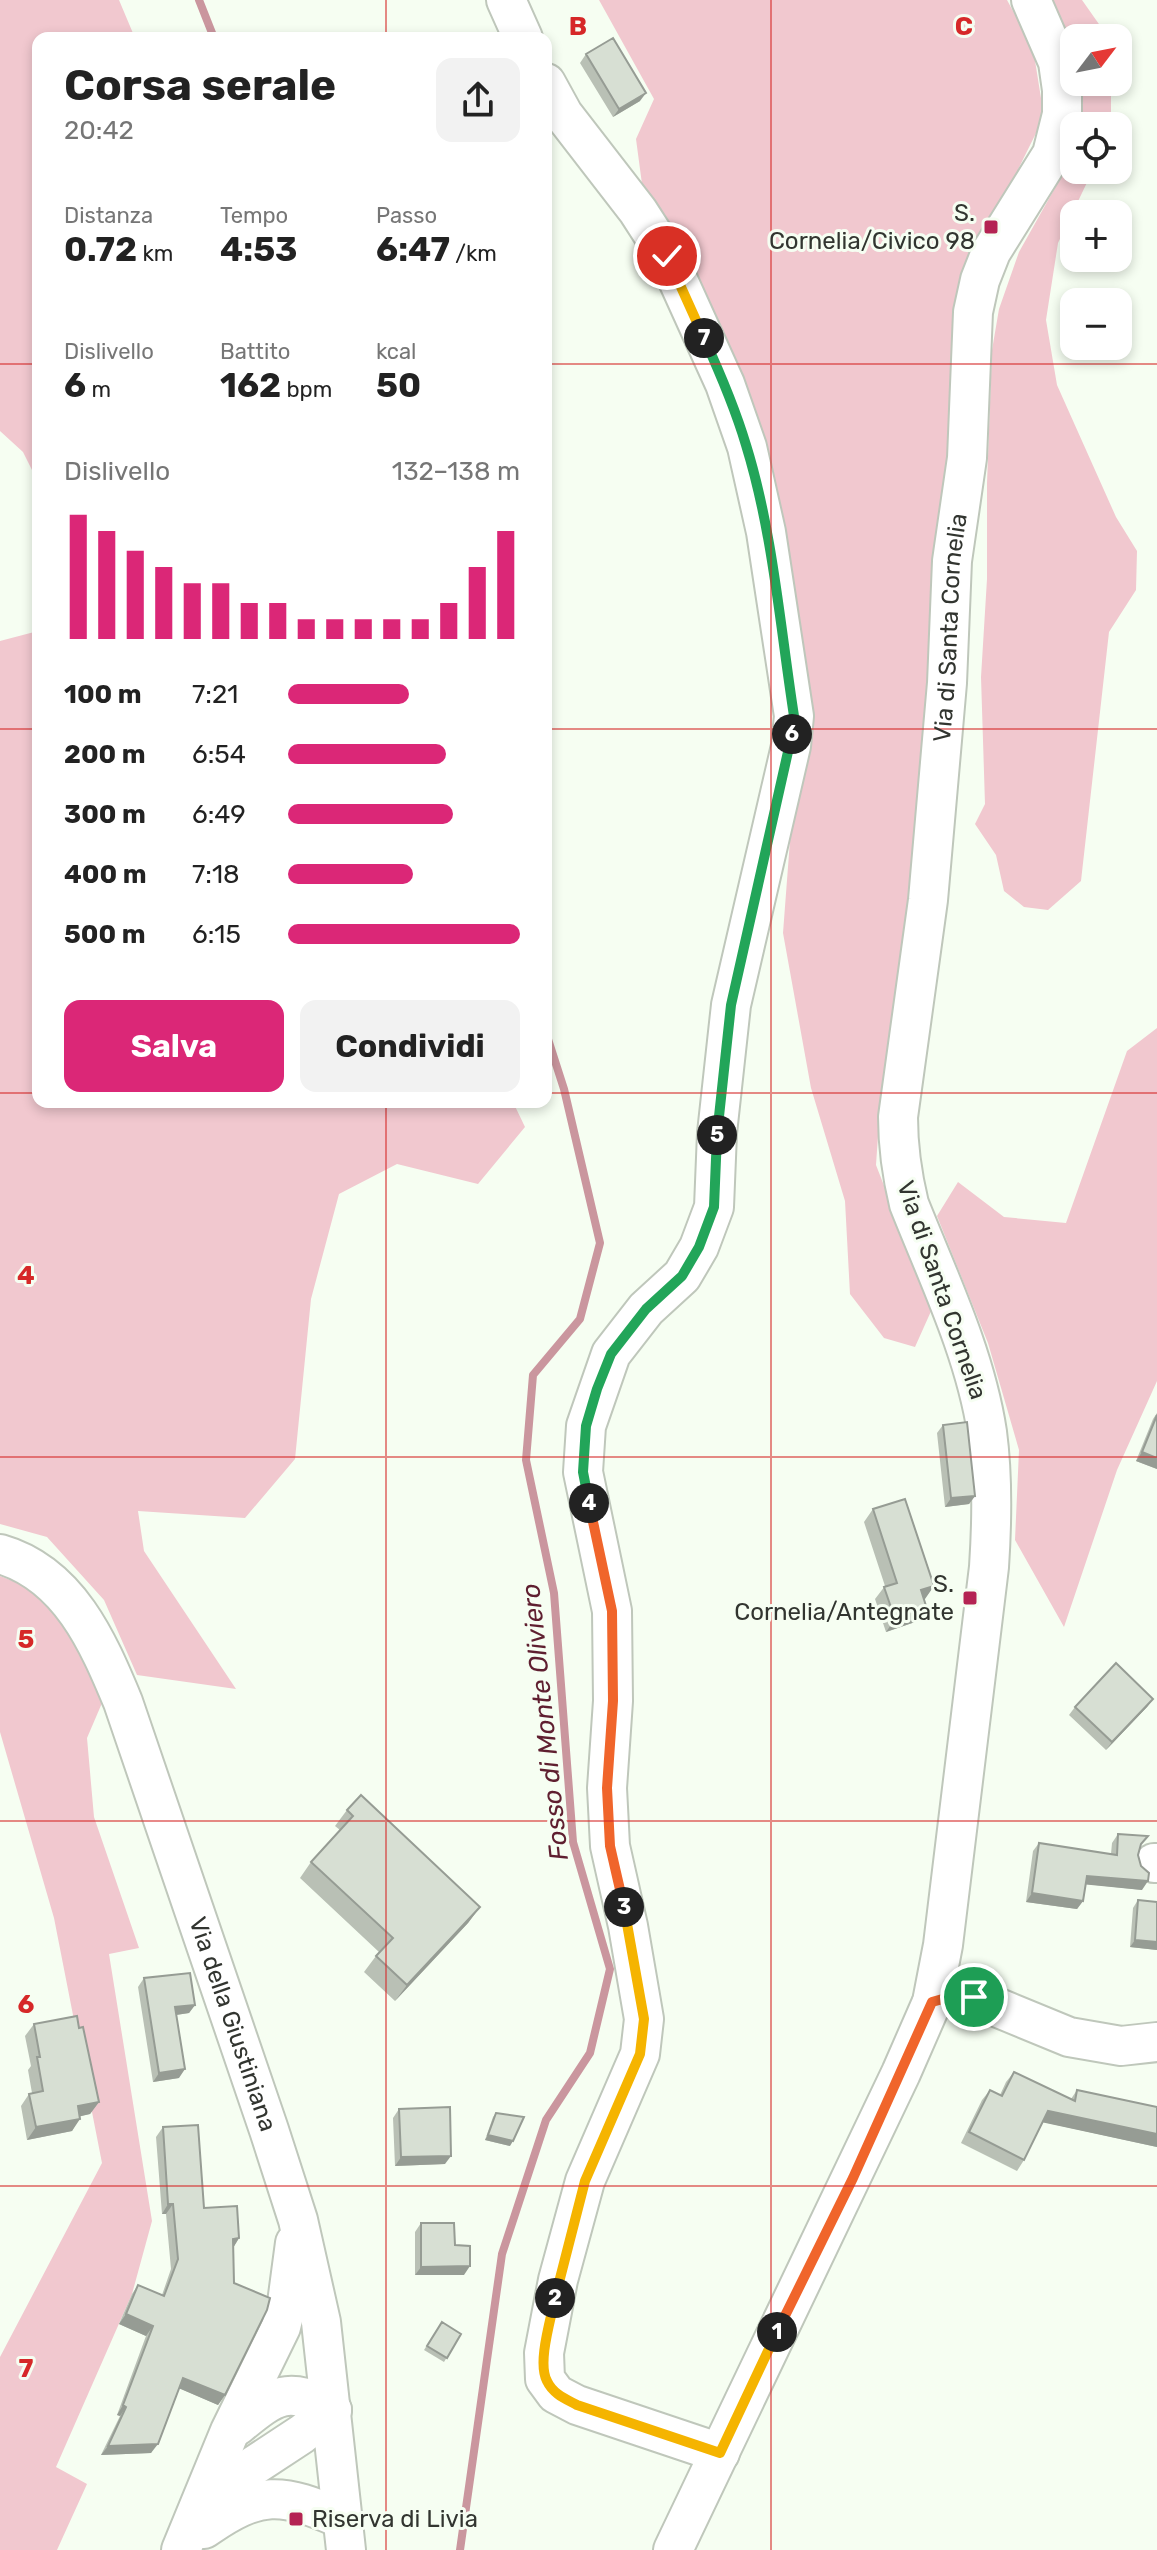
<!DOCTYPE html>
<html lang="it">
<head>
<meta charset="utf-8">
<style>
  body { margin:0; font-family:Rubik,sans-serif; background:#f2f2f2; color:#222; height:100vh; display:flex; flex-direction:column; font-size:30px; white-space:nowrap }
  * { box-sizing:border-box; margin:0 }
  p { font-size:26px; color:#767676 }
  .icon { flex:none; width:44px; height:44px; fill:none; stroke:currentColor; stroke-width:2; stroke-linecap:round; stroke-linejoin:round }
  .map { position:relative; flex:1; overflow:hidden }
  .sheet { position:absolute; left:32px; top:32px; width:520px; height:1076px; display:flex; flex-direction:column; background:#fff; border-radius:16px; box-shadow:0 4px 12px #0003 }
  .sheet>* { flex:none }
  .needle { width:52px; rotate:58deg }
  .controls { position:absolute; left:1060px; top:24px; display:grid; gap:16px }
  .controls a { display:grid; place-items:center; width:72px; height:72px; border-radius:16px; background:#fff; box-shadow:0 4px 12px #0003; font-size:40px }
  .pin { position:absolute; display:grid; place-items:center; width:68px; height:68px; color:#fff; margin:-34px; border:4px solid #fff; border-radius:50%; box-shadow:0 2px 8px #0007 }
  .km { position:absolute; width:40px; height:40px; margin:-20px; border-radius:50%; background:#222; color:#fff; font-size:22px; line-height:40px; text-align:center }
  .round { display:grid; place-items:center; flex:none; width:84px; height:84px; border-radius:16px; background:#f2f2f2 }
  .headline { display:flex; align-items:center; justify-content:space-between; height:136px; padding:0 32px }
  h1 { font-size:44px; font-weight:700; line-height:60px }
  .metrics { display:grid; grid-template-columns:repeat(3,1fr); gap:12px; height:136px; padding:8px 32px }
  .metrics div { display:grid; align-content:center }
  .metrics b { font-size:34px; font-weight:700 }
  .metrics small { font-size:22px; font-weight:400 }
  .metrics p { font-size:22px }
  .chart { height:224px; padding:16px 32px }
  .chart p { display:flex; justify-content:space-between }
  .chart svg { width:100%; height:144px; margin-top:8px; stroke:#db2777; stroke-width:6 }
  .primary-button { display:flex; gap:16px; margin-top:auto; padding:16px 32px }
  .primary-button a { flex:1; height:92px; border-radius:16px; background:#db2777; color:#fff; font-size:32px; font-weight:700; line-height:92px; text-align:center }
  .primary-button a+a { background:#f2f2f2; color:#222 }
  ul { padding:0 32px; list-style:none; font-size:26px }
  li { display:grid; grid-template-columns:128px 96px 1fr; align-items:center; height:60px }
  li i { height:20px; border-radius:10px; background:#db2777 }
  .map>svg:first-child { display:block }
  .green { fill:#f1c8cf }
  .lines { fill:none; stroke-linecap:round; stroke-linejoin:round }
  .stream { stroke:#ca969e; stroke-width:8 }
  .minor-casing { stroke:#bfc7bb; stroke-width:42 }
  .minor { stroke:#fff; stroke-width:38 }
  .wall { fill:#b9c0b5 }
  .shaded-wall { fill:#969c94 }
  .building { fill:#d7dfd3; stroke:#969c94; stroke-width:2 }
  .split-1-casing { stroke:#fff; stroke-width:16 }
  .split-2-casing { stroke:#fff; stroke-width:16 }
  .split-3-casing { stroke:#fff; stroke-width:16 }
  .split-4-casing { stroke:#fff; stroke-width:16 }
  .split-5-casing { stroke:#fff; stroke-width:16 }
  .split-6-casing { stroke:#fff; stroke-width:16 }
  .split-7-casing { stroke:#fff; stroke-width:16 }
  .split-8-casing { stroke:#fff; stroke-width:16 }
  .split-1 { stroke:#f0652b; stroke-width:10 }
  .split-2 { stroke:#f5b400; stroke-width:10 }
  .split-3 { stroke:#f5b400; stroke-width:10 }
  .split-4 { stroke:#f0652b; stroke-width:10 }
  .split-5 { stroke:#22a559; stroke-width:10 }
  .split-6 { stroke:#22a559; stroke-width:10 }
  .split-7 { stroke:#22a559; stroke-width:10 }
  .split-8 { stroke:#f5b400; stroke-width:10 }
  .grid { fill:none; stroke:#d62828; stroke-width:2; stroke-opacity:0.55 }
  .poi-dot { fill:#b42453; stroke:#f6fef2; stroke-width:3 }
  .labels { text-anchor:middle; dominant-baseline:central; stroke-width:6; stroke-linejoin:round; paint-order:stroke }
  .poi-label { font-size:24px; fill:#323530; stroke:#f6fef2; text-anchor:end }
  .street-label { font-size:24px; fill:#323530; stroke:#f6fef2 }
  .water-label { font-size:26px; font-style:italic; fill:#5f1f30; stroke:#f6fef2 }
  .grid-label { font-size:26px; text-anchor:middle; font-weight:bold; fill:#d62828; stroke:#f6fef2; stroke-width:6; stroke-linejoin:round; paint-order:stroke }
</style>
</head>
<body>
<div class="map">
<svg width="1157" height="2550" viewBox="0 0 1157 2550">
  <rect width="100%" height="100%" fill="#f6fef2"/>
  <path class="green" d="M0,0H119L135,38H38V482L23,452L0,431Z
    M599,0H1007L1033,48L1044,117L987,232L951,459L914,879L881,1092L876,1165L932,1309L915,1347L884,1338L850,1294L845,1201L811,1088L783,933L792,814L794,603L644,199L636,139L654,99Z
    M1051,0H1082L1101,27L1103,38H1074V48Z
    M1082,82H1111V126H1078Z
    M1074,154V170H1093L1058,243L1046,320L1057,385L1116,517L1137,551L1136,590L1109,632L1081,881L1048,910L1024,907L1004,891L996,855L975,824L985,804L981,677L987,579V483L992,350L999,309L1019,252Z
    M38,631V1102H513L525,1127L478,1184L397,1164L339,1194L311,1299L295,1459L245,1518L138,1511L144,1551L236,1689L137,1675L104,1600L47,1537L0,1524V641Z
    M1157,1028V1381L1117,1470L1064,1627L1015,1540L1019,1450L988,1343L937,1216L958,1182L1004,1217L1066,1223L1127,1051Z
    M0,1576L31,1588L71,1633L102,1703L87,1738L94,1817L139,1948L109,1954L152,2221L132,2294L56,2467L87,2484L57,2550H0V2357L102,2163L54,1918L0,1732Z"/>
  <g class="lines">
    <path class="stream" d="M199,0L214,38
      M460,2550L502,2254L546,2120L590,2053L610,1969L573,1842L554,1593L526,1460L533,1375L580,1319L600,1243L564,1089L546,1033"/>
    <defs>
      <g id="minor">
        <path d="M506,0L523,38"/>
        <path d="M546,83L563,114L638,211L667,256L725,384L747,447L766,532L794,716L791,746L731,1005L717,1133L714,1207L699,1247L682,1276L646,1309L611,1354L586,1426L583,1472L612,1611L613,1701L607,1788L610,1846L628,1926L644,2019L640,2054L585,2181L558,2280L544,2353L545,2379L556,2394L577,2405L720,2453"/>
        <path id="s1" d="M0,1554C69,1574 98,1642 123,1702L269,2130L298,2220L321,2322L346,2550"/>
        <path d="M1154,1863H1157"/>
        <path d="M932,2002L947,1996L967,1995L1069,2037L1121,2046L1157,2042"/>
        <path d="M237,2426C274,2396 287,2384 332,2410"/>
        <path d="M209,2511L235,2478L302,2434L332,2410"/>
        <path d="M204,2529C260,2490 281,2492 342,2519"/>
        <path d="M181,2550L230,2431L281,2327L287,2303L295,2243"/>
        <path id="s2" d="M673,2550L901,2073L932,2002L943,1945L989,1567C992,1522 993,1477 987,1432C975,1353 938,1277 909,1204C902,1175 898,1147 898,1117L928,900L947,683L952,561L967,458L973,312L980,280L991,252L1052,154L1062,114V90L1058,62L1031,0"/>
      </g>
    </defs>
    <use href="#minor" class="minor-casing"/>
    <use href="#minor" class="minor"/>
  </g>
  <path class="wall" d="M586,54L640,101L613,117L580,63Z
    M1157,1413V1469L1136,1461L1153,1419Z
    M943,1425L975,1496L969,1504L945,1507L937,1433Z
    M873,1509L934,1586L924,1599L918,1621L886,1632L875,1599L885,1586L864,1522Z
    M1153,1699L1147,1707L1106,1750L1069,1715L1075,1707Z
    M347,1810L480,1907L468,1923L395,2001L364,1972L379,1952L300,1878L311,1862L340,1830L335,1826Z
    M1118,1834L1140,1847L1138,1855L1142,1890L1086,1884L1083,1901L1077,1909L1026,1902L1033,1851L1039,1843L1111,1854L1112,1843Z
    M1138,1900L1157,1950L1130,1947L1133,1908Z
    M144,1978L195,2005L189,2013L176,2015L179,2078L153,2082L138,1987Z
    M34,2024L79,2028L99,2102L90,2114L80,2116L72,2131L27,2140L21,2106L29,2094L32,2093L28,2070L31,2066L25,2036Z
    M1014,2072L1071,2099L1077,2090L1157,2107V2147L1043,2122L1024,2160L1017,2171L961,2143L982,2100L990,2090L1000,2095L1006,2082Z
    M399,2109L445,2164L395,2166L393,2118Z
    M496,2113L510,2146L485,2140L493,2117Z
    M163,2127L204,2208L239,2238L233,2248L225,2395L218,2405L179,2388L151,2453L101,2455L120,2416L117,2415L146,2336L119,2324L132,2294L138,2285L162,2295L171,2269L166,2214H162L156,2137Z
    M421,2223L455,2245L464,2275H415V2232Z
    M442,2322L461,2334L444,2362L424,2350Z"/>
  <path class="shaded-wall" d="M646,93L640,101L613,117L619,109Z
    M1142,1452L1157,1458V1469L1136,1461Z
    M975,1496L969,1504L945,1507L951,1498Z
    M934,1586L925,1599L912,1603L921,1590Z
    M927,1609L918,1621L886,1632L895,1619Z
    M1153,1699L1147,1707L1106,1750L1112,1742Z
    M1087,1876L1148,1881L1142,1890L1081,1884Z
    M1032,1893L1083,1901L1077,1909L1026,1902Z
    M480,1907L468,1923L395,2001L407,1985Z
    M1135,1940L1157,1942V1950L1130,1947Z
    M195,2005L189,2013L169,2016L175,2007Z
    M185,2069L179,2078L153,2082L159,2073Z
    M99,2102L90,2114L69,2119L78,2106Z
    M1048,2111L1157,2134V2147L1041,2122Z
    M80,2119L72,2131L27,2140L36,2127Z
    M488,2135L513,2141L510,2146L485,2140Z
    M451,2156L445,2164L395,2166L401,2157Z
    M168,2204H173L166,2214H162Z
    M239,2238L233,2248V2239Z
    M470,2266L464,2275H415L421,2267Z
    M126,2314L153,2326L146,2336L119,2324Z
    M183,2378L225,2395L218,2405L176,2387Z
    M123,2405L126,2407L120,2416L117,2415Z
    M158,2444L151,2453L101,2455L108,2446Z"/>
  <path class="building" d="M613,38L646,93L619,109L586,54Z
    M1157,1415V1458L1142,1452Z
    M967,1422L975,1496L951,1498L943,1425Z
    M905,1499L934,1586L921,1590L927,1609L895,1619L884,1587L897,1583L873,1509Z
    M1116,1663L1153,1699L1112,1742L1075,1707Z
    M361,1795L480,1907L407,1985L376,1956L393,1938L311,1862L353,1816L347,1810Z
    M1118,1834L1148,1836L1141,1844L1138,1855L1141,1866L1149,1873L1148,1881L1087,1876L1083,1901L1032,1893L1039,1843L1117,1855Z
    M1138,1900L1157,1902V1942L1135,1940Z
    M190,1973L195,2005L175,2007L185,2069L159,2073L144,1978Z
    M77,2016L79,2028L83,2027L99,2102L78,2106L80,2119L36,2127L29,2094L43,2091L37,2057H40L34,2024Z
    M1014,2072L1075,2101L1077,2090L1157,2107V2134L1048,2111L1024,2160L969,2132L990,2090L1002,2096Z
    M450,2107L451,2156L401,2157L399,2109Z
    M496,2113L524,2117L513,2141L488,2135Z
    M198,2125L204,2208L237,2206L239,2238L233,2239L234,2283L270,2298L267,2310L225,2395L183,2378L158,2444L108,2446L126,2407L123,2405L153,2326L126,2314L138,2285L164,2296L178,2259L173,2204H168L163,2127Z
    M421,2223H454L455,2245L470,2246V2266L421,2267Z
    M442,2322L461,2334L447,2358L427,2346Z"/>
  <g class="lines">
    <defs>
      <path id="split-1" d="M777,2332L853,2178L932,2002L960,1994L974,1997"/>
      <path id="split-2" d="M555,2298C551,2319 537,2363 547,2381C553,2394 566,2399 577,2405L720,2453L777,2332"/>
      <path id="split-3" d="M555,2298L585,2181L640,2054L644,2019L624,1907"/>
      <path id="split-4" d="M589,1503L612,1611L613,1701L607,1788L610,1846L624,1907"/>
      <path id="split-5" d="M589,1503L583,1472L586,1426L597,1389L611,1354L646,1309L682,1276L699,1247L714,1207L717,1135"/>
      <path id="split-6" d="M717,1135L731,1005L792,734"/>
      <path id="split-7" d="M704,338C720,373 735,408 746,445C773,532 780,626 794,716L792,734"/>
      <path id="split-8" d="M667,256L704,338"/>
    </defs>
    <use href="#split-1" class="split-1-casing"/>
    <use href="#split-2" class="split-2-casing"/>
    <use href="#split-3" class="split-3-casing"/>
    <use href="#split-4" class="split-4-casing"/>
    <use href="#split-5" class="split-5-casing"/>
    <use href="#split-6" class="split-6-casing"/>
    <use href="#split-7" class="split-7-casing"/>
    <use href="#split-8" class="split-8-casing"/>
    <use href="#split-1" class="split-1"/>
    <use href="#split-2" class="split-2"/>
    <use href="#split-3" class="split-3"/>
    <use href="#split-4" class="split-4"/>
    <use href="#split-5" class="split-5"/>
    <use href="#split-6" class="split-6"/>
    <use href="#split-7" class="split-7"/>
    <use href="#split-8" class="split-8"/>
  </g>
  <path class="grid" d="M386,0V38M771,0V2550M0,364H38M546,364H1157M0,729H38M546,729H1157M0,1093H38M546,1093H1157M386,1102V2550M0,1457H1157M0,1821H1157M0,2186H1157"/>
  <g class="poi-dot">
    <rect x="983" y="219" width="16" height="16" rx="4"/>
    <rect x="962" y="1590" width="16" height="16" rx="4"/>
    <rect x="288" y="2511" width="16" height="16" rx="4"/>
  </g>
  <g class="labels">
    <g class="poi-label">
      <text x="975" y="213">S.<tspan x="975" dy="28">Cornelia/Civico 98</tspan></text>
      <text x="954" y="1584">S.<tspan x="954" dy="28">Cornelia/Antegnate</tspan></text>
      <text x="312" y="2519" text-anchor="start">Riserva di Livia</text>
    </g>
    <g class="street-label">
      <text stroke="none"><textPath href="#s2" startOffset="2002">Via di Santa Cornelia</textPath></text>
      <text transform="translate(942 1290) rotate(71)">Via di Santa Cornelia</text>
      <text stroke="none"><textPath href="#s1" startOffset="540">Via della Giustiniana</textPath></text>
    </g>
    <g class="water-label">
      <text transform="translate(545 1722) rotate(-96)">Fosso di Monte Oliviero</text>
    </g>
  </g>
  <g class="grid-label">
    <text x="578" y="35">B</text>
    <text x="964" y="35">C</text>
    <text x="26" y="1284">4</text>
    <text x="26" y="1648">5</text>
    <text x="26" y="2013">6</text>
    <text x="26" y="2377">7</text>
  </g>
</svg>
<div class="controls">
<a><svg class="needle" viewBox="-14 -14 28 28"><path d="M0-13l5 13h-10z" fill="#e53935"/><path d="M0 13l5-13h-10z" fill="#767676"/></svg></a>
<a><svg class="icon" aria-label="locate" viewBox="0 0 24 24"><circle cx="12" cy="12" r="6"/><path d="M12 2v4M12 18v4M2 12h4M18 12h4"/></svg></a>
<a>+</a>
<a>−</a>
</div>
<div class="pin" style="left:974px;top:1997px;background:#1e9e55"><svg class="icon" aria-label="arrive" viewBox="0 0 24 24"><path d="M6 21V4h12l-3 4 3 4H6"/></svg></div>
<div class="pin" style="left:667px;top:256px;background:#d93025"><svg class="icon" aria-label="check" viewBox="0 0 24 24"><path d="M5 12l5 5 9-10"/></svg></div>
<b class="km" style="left:777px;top:2332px">1</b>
<b class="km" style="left:555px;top:2298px">2</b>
<b class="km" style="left:624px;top:1907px">3</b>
<b class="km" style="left:589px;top:1503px">4</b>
<b class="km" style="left:717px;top:1135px">5</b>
<b class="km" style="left:792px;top:734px">6</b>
<b class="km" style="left:704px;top:338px">7</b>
<section class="sheet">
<div class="headline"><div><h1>Corsa serale</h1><p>20:42</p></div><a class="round"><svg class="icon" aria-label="share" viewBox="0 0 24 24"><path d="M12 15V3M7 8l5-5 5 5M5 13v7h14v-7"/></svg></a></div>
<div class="metrics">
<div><p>Distanza</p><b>0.72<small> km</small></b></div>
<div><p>Tempo</p><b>4:53</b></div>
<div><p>Passo</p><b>6:47<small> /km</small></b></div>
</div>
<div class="metrics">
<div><p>Dislivello</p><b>6<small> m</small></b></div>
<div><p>Battito</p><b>162<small> bpm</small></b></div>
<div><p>kcal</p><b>50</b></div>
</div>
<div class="chart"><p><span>Dislivello</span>132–138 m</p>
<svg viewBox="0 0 160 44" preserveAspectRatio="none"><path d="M5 44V6M15 44V11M25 44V17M35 44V22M45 44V27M55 44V27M65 44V33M75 44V33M85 44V38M95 44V38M105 44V38M115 44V38M125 44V38M135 44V33M145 44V22M155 44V11"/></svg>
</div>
<ul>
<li><b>100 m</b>7:21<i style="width:52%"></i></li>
<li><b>200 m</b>6:54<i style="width:68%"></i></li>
<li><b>300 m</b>6:49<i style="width:71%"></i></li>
<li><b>400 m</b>7:18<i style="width:54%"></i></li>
<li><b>500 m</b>6:15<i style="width:100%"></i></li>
</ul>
<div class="primary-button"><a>Salva</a><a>Condividi</a></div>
</section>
</div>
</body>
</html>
